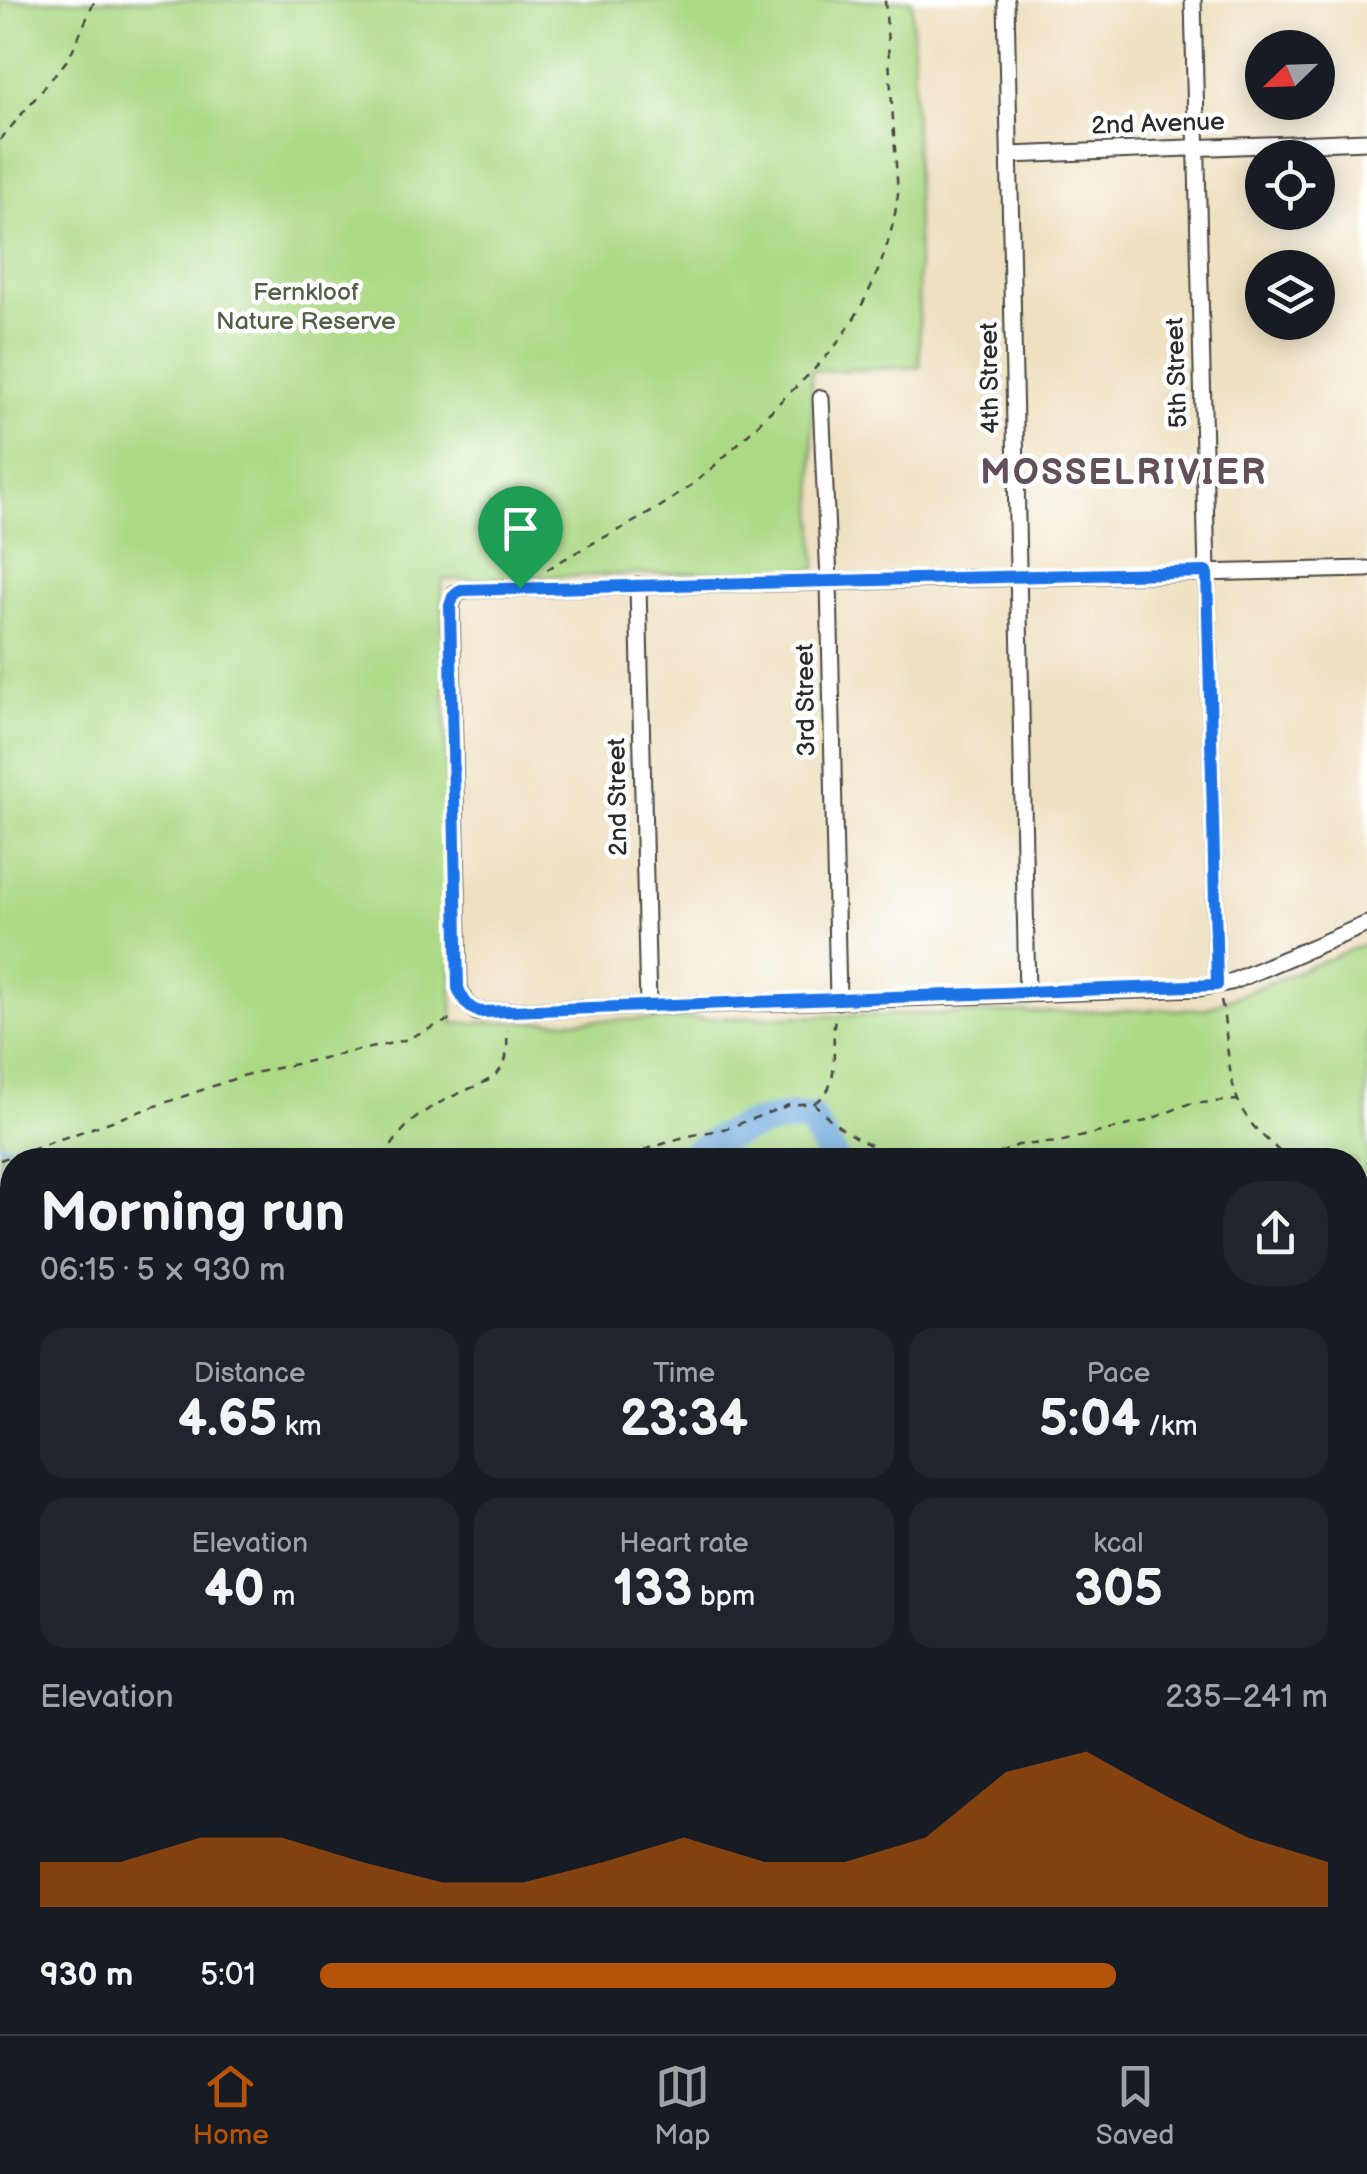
<!DOCTYPE html>
<html lang="en">
<head>
<meta charset="utf-8">
<style>
  body { margin:0; font-family:"Balsamiq Sans",sans-serif; background:#20242c; color:#f1f3f6; height:100vh; display:flex; flex-direction:column; font-size:38px; white-space:nowrap }
  * { box-sizing:border-box; margin:0 }
  p { font-size:32px; color:#9ea1a6 }
  .icon { flex:none; width:55px; height:55px; fill:none; stroke:currentColor; stroke-width:2; stroke-linecap:round; stroke-linejoin:round }
  .map { position:relative; flex:1; overflow:hidden }
  .drawer { position:absolute; left:0px; top:1148px; width:1368px; height:888px; display:flex; flex-direction:column; background:#171b24; border-radius:40px 40px 0 0; box-shadow:0 5px 25px #0003 }
  .drawer>* { flex:none }
  .needle { width:65px; rotate:247deg }
  .tools { position:absolute; left:1245px; top:30px; display:grid; gap:20px }
  .tools a { display:grid; place-items:center; width:90px; height:90px; border-radius:50%; background:#171b24; box-shadow:0 5px 25px #0003; font-size:50px }
  .pin { position:absolute; display:grid; place-items:center; width:85px; height:85px; color:#fff; margin:-102px -42px; border-radius:50% 50% 50% 0; rotate:-45deg; box-shadow:0 0 10px #0007 }
  .pin .icon { rotate:45deg }
  .round { display:grid; place-items:center; flex:none; width:105px; height:105px; border-radius:40px; background:#20242c }
  .summary { display:flex; align-items:center; justify-content:space-between; height:170px; padding:0 40px }
  h1 { font-size:55px; font-weight:800; line-height:75px }
  .metrics { display:grid; grid-template-columns:repeat(3,1fr); gap:15px; height:170px; padding:10px 40px }
  .metrics div { display:grid; align-content:center; border-radius:25px; background:#20242c; text-align:center }
  .metrics b { font-size:50px; font-weight:800 }
  .metrics small { font-size:28px; font-weight:400 }
  .metrics p { font-size:28px }
  .chart { height:280px; padding:20px 40px }
  .chart p { display:flex; justify-content:space-between }
  .chart svg { width:100%; height:180px; margin-top:10px; fill:#b45309; opacity:.7 }
  ul { padding:0 40px; list-style:none; font-size:32px }
  li { display:grid; grid-template-columns:160px 120px 1fr; align-items:center; height:75px }
  li i { height:25px; border-radius:12px; background:#b45309 }
  .dock { display:flex; justify-content:space-around; align-items:center; height:140px; border-top:2px solid #363941; background:#171b24; font-size:28px; color:#9ea1a6 }
  .dock a { display:grid; justify-items:center; gap:5px }
  .dock .on { color:#b45309 }
  .map>svg:first-child { display:block }
  .green { fill:#acd985; stroke:#6c8258; stroke-width:2.5 }
  .lines { fill:none; stroke-linecap:round; stroke-linejoin:round }
  .stream { stroke:#69a7db; stroke-width:5 }
  .river { stroke:#69a7db; stroke-width:30 }
  .street-casing { stroke:#484641; stroke-width:19 }
  .path { stroke:#484641; stroke-width:2.5; stroke-dasharray:8 8; stroke-linecap:butt }
  .street { stroke:#fff; stroke-width:15 }
  .route-casing { stroke:#fff; stroke-width:20 }
  .route { stroke:#1a73e8; stroke-width:12 }
  .labels { text-anchor:middle; dominant-baseline:central; stroke-width:9; stroke-linejoin:round; paint-order:stroke }
  .street-label { font-size:25px; fill:#2b2b2b; stroke:#fff }
  .park-label { font-size:25px; fill:#525f46; stroke:#fff }
  .district-label { font-size:35px; font-weight:bold; letter-spacing:2.5px; fill:#63505a; stroke:#fff }
</style>
</head>
<body>
<div class="map">
<svg width="1367" height="2034" viewBox="0 0 1367 2034">
  <rect width="100%" height="100%" fill="#fff"/>
  <filter id="ink" filterUnits="userSpaceOnUse"><feTurbulence type="fractalNoise" baseFrequency=".01" numOctaves="2"/><feDisplacementMap in="SourceGraphic" scale="20" xChannelSelector="R" yChannelSelector="G"/><feConvolveMatrix kernelMatrix="1 2 1 2 8 2 1 2 1" color-interpolation-filters="sRGB"/></filter>
  <filter id="wash" filterUnits="userSpaceOnUse"><feTurbulence type="fractalNoise" baseFrequency=".0048" numOctaves="4" result="noise"/><feDisplacementMap in="SourceGraphic" scale="40" xChannelSelector="R" yChannelSelector="G"/><feGaussianBlur stdDeviation="2.25" result="paint"/><feColorMatrix in="noise" values="0 0 0 0 0 0 0 0 0 0 0 0 0 0 0 0 0 1.4 0 .05"/><feComposite in="paint" operator="in"/></filter>
  <g filter="url(#wash)">
    <rect width="100%" height="100%" fill="#eee0c0"/>
    <path class="green" d="M0,0H912L920,367L811,371L816,569L442,580L453,1023L1205,1009L1367,943V1273L1355,1283V1160H12V1419H0Z
      M0,1758L12,1774V2022H383L392,2034H0Z"/>
    <g class="lines">
      <path class="stream" d="M0,1144L45,1160
        M286,2022L288,2034"/>
      <path class="river" d="M686,1160C721,1134 767,1116 810,1118L834,1160
        M1063,1160H1082
        M1355,1192L1367,1196
        M0,1345L7,1341L6,1321L12,1313"/>
    </g>
  </g>
  <g filter="url(#ink)">
    <g class="lines">
      <defs>
        <path id="street" d="M1006,0L1027,994
          M1193,0L1217,985
          M1010,155L1367,141
          M821,398L829,581L838,1001
          M1367,569L467,590L456,593L451,606L459,988L467,1004L477,1012L1200,988L1231,982L1367,924
          M638,585L648,1007
          M1355,1316L1367,1306
          M1355,1472L1367,1480
          M0,1563L12,1573
          M1355,2002L1367,2021
          M510,2022L519,2034
          M734,2022L743,2034
          M800,2022L817,2034
          M1098,2022L1112,2034
          M1335,2034L1345,2022"/>
      </defs>
      <use href="#street" class="street-casing"/>
      <path class="path" d="M0,140L69,58L95,0
        M547,570C589,542 639,523 679,494C713,470 741,441 770,412C792,389 820,367 839,341C870,299 892,245 898,194L885,0
        M1221,1001C1230,1039 1224,1085 1248,1119C1259,1135 1275,1145 1287,1160
        M815,1102C843,1089 830,1045 835,1018
        M0,1160L245,1075L402,1041L456,1017
        M384,1160C401,1124 424,1109 460,1093C474,1086 492,1082 501,1069C509,1058 507,1043 507,1030
        M614,1160L684,1137L728,1128L789,1105L814,1103C840,1133 875,1151 914,1160
        M985,1160L1018,1145L1059,1142L1146,1121L1188,1104L1239,1100
        M1355,1210L1367,1214
        M0,1377L12,1376
        M0,1810L12,1824
        M0,1921L12,1930
        M115,2022L131,2034
        M177,2022L184,2034"/>
      <use href="#street" class="street"/>
    </g>
  </g>
  <g class="lines" filter="url(#ink)">
    <defs>
      <path id="route" d="M1207,572L1217,985L483,1012C469,1011 463,1000 458,988L450,606L453,597L461,590Z"/>
    </defs>
    <use href="#route" class="route-casing"/>
    <use href="#route" class="route"/>
  </g>
  <g class="labels">
    <g class="street-label">
      <text transform="translate(1158 124) rotate(-2)">2nd Avenue</text>
      <text transform="translate(1177 373) rotate(-92)">5th Street</text>
      <text transform="translate(990 378) rotate(-91)">4th Street</text>
      <text transform="translate(806 700) rotate(-91)">3rd Street</text>
      <text transform="translate(618 797) rotate(-91)">2nd Street</text>
    </g>
    <g class="park-label">
      <text x="306" y="292">Fernkloof<tspan x="306" dy="29">Nature Reserve</tspan></text>
    </g>
    <g class="district-label">
      <text x="1124" y="473">MOSSELRIVIER</text>
    </g>
  </g>
</svg>
<div class="tools">
<a><svg class="needle" viewBox="-14 -14 28 28"><path d="M0-13l5 13h-10z" fill="#e53935"/><path d="M0 13l5-13h-10z" fill="#9ea1a6"/></svg></a>
<a><svg class="icon" aria-label="locate" viewBox="0 0 24 24"><circle cx="12" cy="12" r="6"/><path d="M12 2v4M12 18v4M2 12h4M18 12h4"/></svg></a>
<a><svg class="icon" aria-label="layers" viewBox="0 0 24 24"><path d="M12 4l9 5-9 5-9-5zM3 14l9 5 9-5"/></svg></a>
</div>
<div class="pin" style="left:520px;top:588px;background:#1e9e55"><svg class="icon" aria-label="arrive" viewBox="0 0 24 24"><path d="M6 21V4h12l-3 4 3 4H6"/></svg></div>
<section class="drawer">
<div class="summary"><div><h1>Morning run</h1><p>06:15 · 5 × 930 m</p></div><a class="round"><svg class="icon" aria-label="share" viewBox="0 0 24 24"><path d="M12 15V3M7 8l5-5 5 5M5 13v7h14v-7"/></svg></a></div>
<div class="metrics">
<div><p>Distance</p><b>4.65<small> km</small></b></div>
<div><p>Time</p><b>23:34</b></div>
<div><p>Pace</p><b>5:04<small> /km</small></b></div>
</div>
<div class="metrics">
<div><p>Elevation</p><b>40<small> m</small></b></div>
<div><p>Heart rate</p><b>133<small> bpm</small></b></div>
<div><p>kcal</p><b>305</b></div>
</div>
<div class="chart"><p><span>Elevation</span>235–241 m</p>
<svg viewBox="0 0 160 44" preserveAspectRatio="none"><path d="M0 44V33L10 33L20 27L30 27L40 33L50 38L60 38L70 33L80 27L90 33L100 33L110 27L120 11L130 6L140 17L150 27L160 33V44z"/></svg>
</div>
<ul>
<li><b>930 m</b>5:01<i style="width:79%"></i></li>
</ul>
</section>
</div>
<nav class="dock">
<a class="on"><svg class="icon" aria-label="home" viewBox="0 0 24 24"><path d="M3 11l9-7 9 7M6 9v11h12V9"/></svg>Home</a>
<a><svg class="icon" aria-label="map" viewBox="0 0 24 24"><path d="M3 6l6-2 6 2 6-2v14l-6 2-6-2-6 2zM9 4v14M15 6v14"/></svg>Map</a>
<a><svg class="icon" aria-label="saved" viewBox="0 0 24 24"><path d="M7 4h10v16l-5-4-5 4z"/></svg>Saved</a>
</nav>
</body>
</html>
